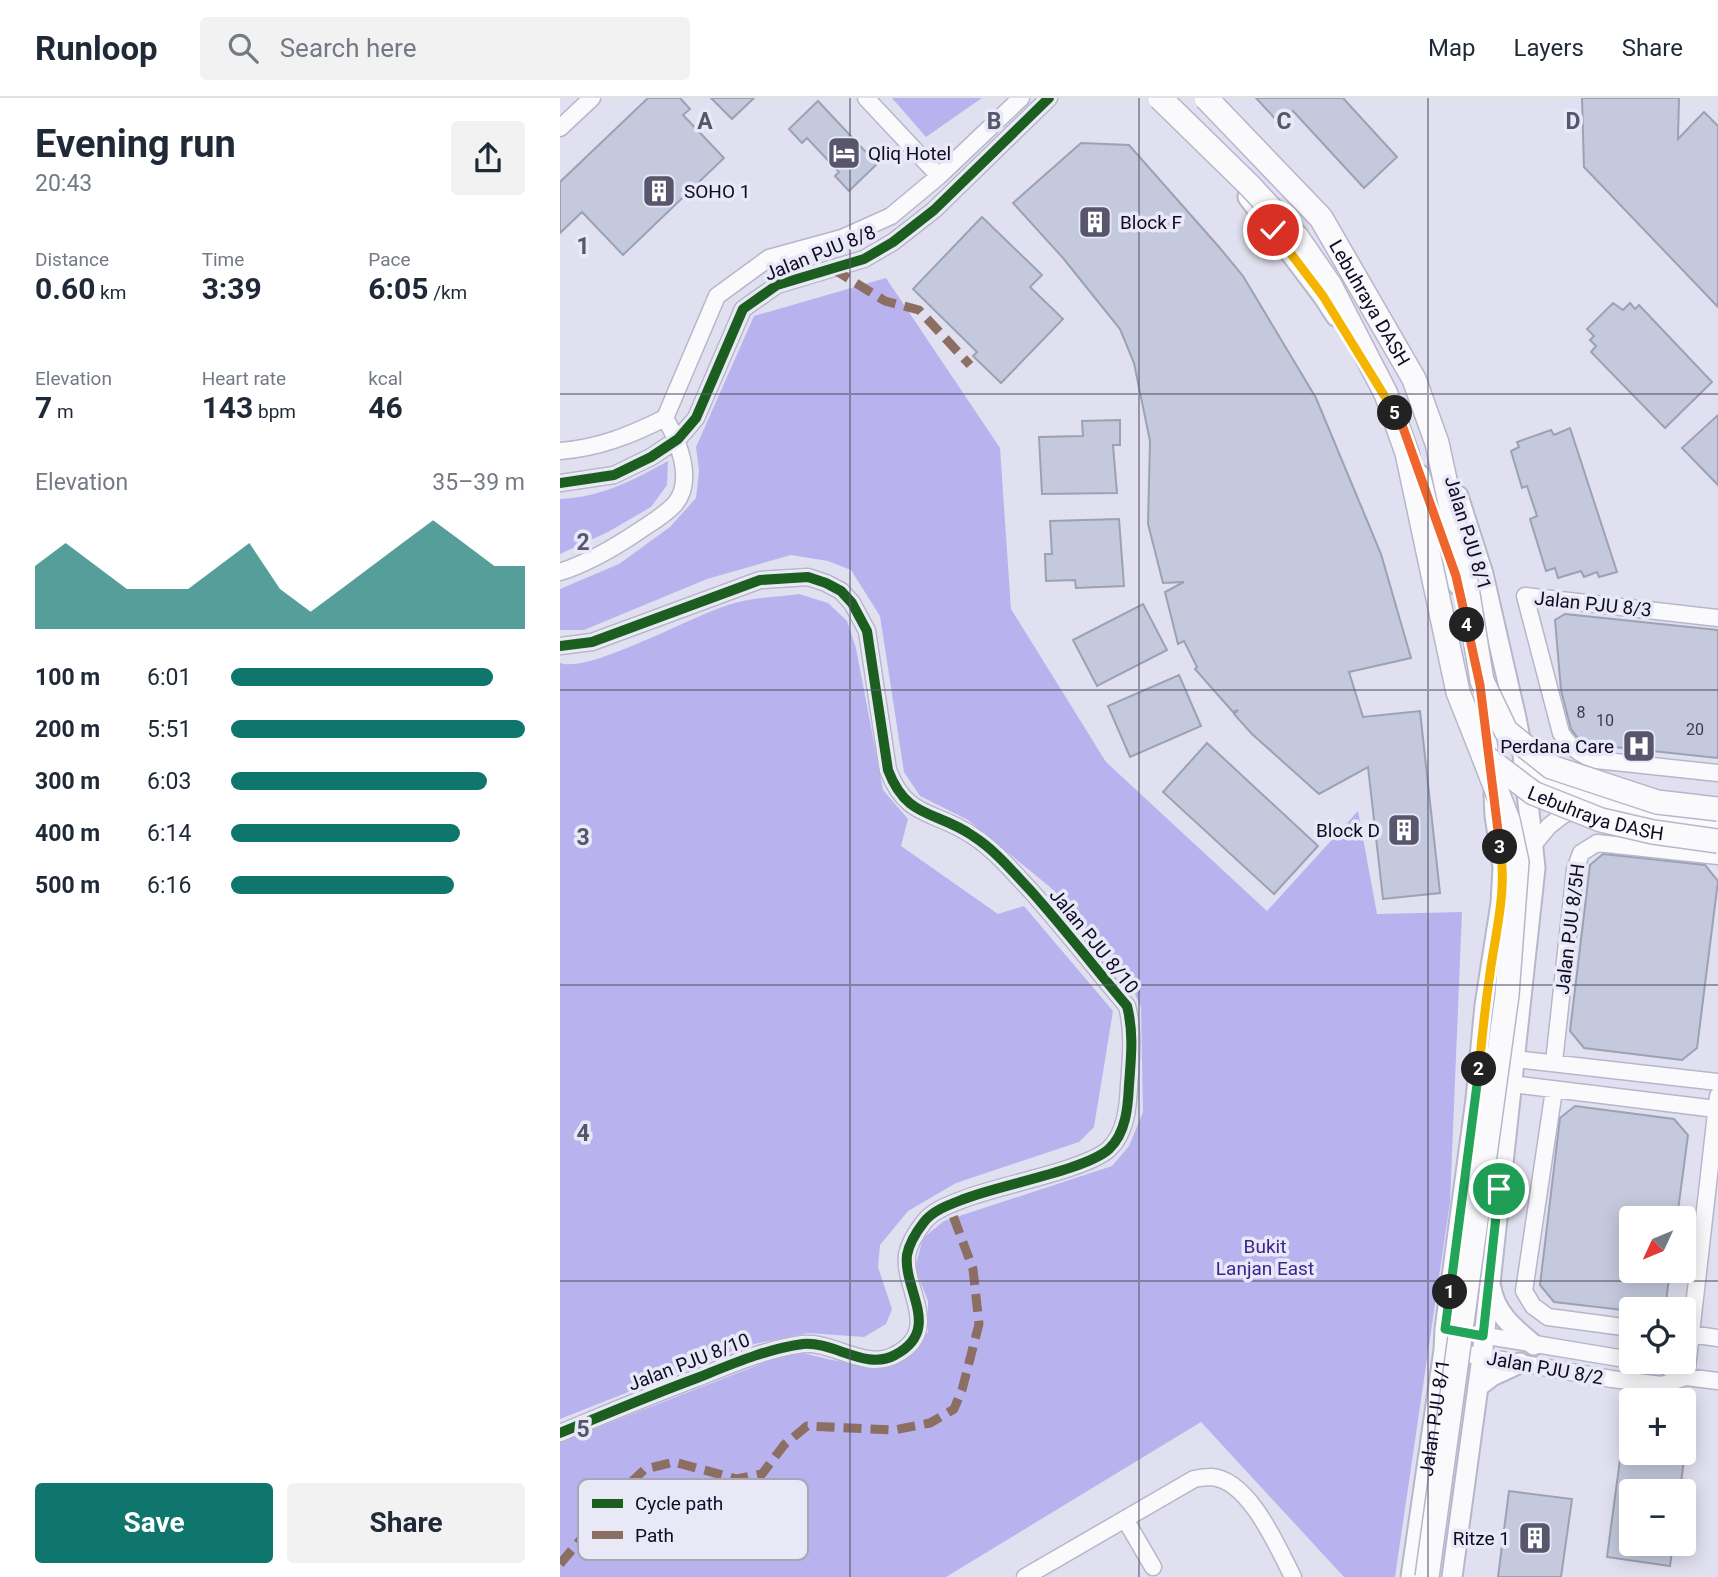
<!DOCTYPE html>
<html lang="en">
<head>
<meta charset="utf-8">
<style>
  body { margin:0; font-family:Roboto,sans-serif; background:#f2f2f3; color:#1f2937; height:100vh; display:flex; flex-direction:column; font-size:26px; white-space:nowrap }
  * { box-sizing:border-box; margin:0 }
  p { font-size:23px; color:#747a83 }
  .icon { flex:none; width:38px; height:38px; fill:none; stroke:currentColor; stroke-width:2; stroke-linecap:round; stroke-linejoin:round }
  .map { position:relative; flex:1; overflow:hidden }
  .sheet { display:flex; flex-direction:column; background:#fff; width:560px }
  .sheet>* { flex:none }
  .needle { width:46px; rotate:226deg }
  .buttons { position:absolute; left:1059px; top:1108px; display:grid; gap:14px }
  .buttons a { display:grid; place-items:center; width:77px; height:77px; border-radius:7px; background:#fff; box-shadow:0 4px 18px #0003; font-size:35px }
  .pin { position:absolute; display:grid; place-items:center; width:60px; height:60px; color:#fff; margin:-30px; border:4px solid #fff; border-radius:50%; box-shadow:0 2px 7px #0007 }
  .km { position:absolute; width:35px; height:35px; margin:-18px; border-radius:50%; background:#222; color:#fff; font-size:19px; line-height:35px; text-align:center }
  .round { display:grid; place-items:center; flex:none; width:74px; height:74px; border-radius:7px; background:#f2f2f3 }
  .summary { display:flex; align-items:center; justify-content:space-between; height:119px; padding:0 35px }
  h1 { font-size:38px; font-weight:700; line-height:52px }
  .stats { display:grid; grid-template-columns:repeat(3,1fr); gap:10px; height:119px; padding:7px 35px }
  .stats div { display:grid; align-content:center }
  .stats b { font-size:30px; font-weight:700 }
  .stats small { font-size:19px; font-weight:400 }
  .stats p { font-size:19px }
  .chart { height:196px; padding:14px 35px }
  .chart p { display:flex; justify-content:space-between }
  .chart svg { width:100%; height:126px; margin-top:7px; fill:#0f766e; opacity:.7 }
  .button { display:flex; gap:14px; margin-top:auto; padding:14px 35px }
  .button a { flex:1; height:80px; border-radius:7px; background:#0f766e; color:#fff; font-size:28px; font-weight:700; line-height:80px; text-align:center }
  .button a+a { background:#f2f2f3; color:#1f2937 }
  ul { padding:0 35px; list-style:none; font-size:23px }
  li { display:grid; grid-template-columns:112px 84px 1fr; align-items:center; height:52px }
  li i { height:18px; border-radius:9px; background:#0f766e }
  header { display:flex; align-items:center; gap:42px; box-sizing:border-box; height:98px; padding:0 35px; background:#fff; border-bottom:2px solid #e0e1e3 }
  header strong { font-size:33px }
  nav { display:flex; gap:38px; margin-inline-start:auto; font-size:24px }
  .search { width:490px; height:63px; background:#f2f2f3; display:flex; align-items:center; gap:18px; box-sizing:border-box; padding:0 24px; border-radius:7px; color:#747a83; font-size:26px }
  main { display:flex; flex:1; min-height:0 }
  .map>svg:first-child { display:block }
  .forest { fill:#b8b3ee }
  .building { fill:#c4c9dd; stroke:#9ca1b4; stroke-width:2 }
  .lines { fill:none; stroke-linecap:round; stroke-linejoin:round }
  .minor-casing { stroke:#b7b6ca; stroke-width:19 }
  .major-casing { stroke:#b7b6ca; stroke-width:23 }
  .minor { stroke:#fafafd; stroke-width:16 }
  .major { stroke:#fafafd; stroke-width:19 }
  .highway-bridge-casing { stroke:#b7b6ca; stroke-width:26; stroke-linecap:butt }
  .highway-bridge { stroke:#fafafd; stroke-width:23 }
  .quiet { stroke:#8d6e63; stroke-width:9; stroke-dasharray:18 9; stroke-linecap:butt }
  .cycleway-casing { stroke:#e8e8f7; stroke-width:15 }
  .cycleway { stroke:#1b5e20; stroke-width:10 }
  .split-1-casing { stroke:#fff; stroke-width:14 }
  .split-2-casing { stroke:#fff; stroke-width:14 }
  .split-3-casing { stroke:#fff; stroke-width:14 }
  .split-4-casing { stroke:#fff; stroke-width:14 }
  .split-5-casing { stroke:#fff; stroke-width:14 }
  .split-6-casing { stroke:#fff; stroke-width:14 }
  .split-1 { stroke:#22a559; stroke-width:9 }
  .split-2 { stroke:#22a559; stroke-width:9 }
  .split-3 { stroke:#f5b400; stroke-width:9 }
  .split-4 { stroke:#f0652b; stroke-width:9 }
  .split-5 { stroke:#f0652b; stroke-width:9 }
  .split-6 { stroke:#f5b400; stroke-width:9 }
  .grid { fill:none; stroke:#58566c; stroke-width:2; stroke-opacity:0.55 }
  .labels { text-anchor:middle; dominant-baseline:central; stroke-width:7; stroke-linejoin:round; paint-order:stroke }
  .number-label { font-size:16px; fill:#3c3a53 }
  .poi-label { font-size:19px; fill:#0f0b25; stroke:#e8e8f7; text-anchor:start }
  .street-label { font-size:19px; fill:#0f0b25; stroke:#e8e8f7 }
  .park-label { font-size:19px; fill:#3f2491; stroke:#e8e8f7 }
  .key { fill:#e8e8f7; stroke:#a7a6b8; stroke-width:2 }
  .key-label { font-size:19px; fill:#0f0b25 }
  .grid-label { font-size:23px; text-anchor:middle; font-weight:bold; fill:#58566c; stroke:#e8e8f7; stroke-width:7; stroke-linejoin:round; paint-order:stroke }
</style>
</head>
<body>
<header>
<strong>Runloop</strong>
<div class="search"><svg class="icon" aria-label="search" viewBox="0 0 24 24"><circle cx="10" cy="10" r="6"/><path d="M15 15l6 6"/></svg>Search here</div>
<nav><a>Map</a><a>Layers</a><a>Share</a></nav>
</header>
<main>
<section class="sheet">
<div class="summary"><div><h1>Evening run</h1><p>20:43</p></div><a class="round"><svg class="icon" aria-label="share" viewBox="0 0 24 24"><path d="M12 15V3M7 8l5-5 5 5M5 13v7h14v-7"/></svg></a></div>
<div class="stats">
<div><p>Distance</p><b>0.60<small> km</small></b></div>
<div><p>Time</p><b>3:39</b></div>
<div><p>Pace</p><b>6:05<small> /km</small></b></div>
</div>
<div class="stats">
<div><p>Elevation</p><b>7<small> m</small></b></div>
<div><p>Heart rate</p><b>143<small> bpm</small></b></div>
<div><p>kcal</p><b>46</b></div>
</div>
<div class="chart"><p><span>Elevation</span>35–39 m</p>
<svg viewBox="0 0 160 44" preserveAspectRatio="none"><path d="M0 44V22L10 14L20 22L30 30L40 30L50 30L60 22L70 14L80 30L90 38L100 30L110 22L120 14L130 6L140 14L150 22L160 22V44z"/></svg>
</div>
<ul>
<li><b>100 m</b>6:01<i style="width:89%"></i></li>
<li><b>200 m</b>5:51<i style="width:100%"></i></li>
<li><b>300 m</b>6:03<i style="width:87%"></i></li>
<li><b>400 m</b>6:14<i style="width:78%"></i></li>
<li><b>500 m</b>6:16<i style="width:76%"></i></li>
</ul>
<div class="button"><a>Save</a><a>Share</a></div>
</section>
<div class="map">
<svg width="1158" height="1479" viewBox="0 0 1158 1479">
  <rect width="100%" height="100%" fill="#e0e0f0"/>
  <path class="forest" d="M332,0H422L366,39Z
    M326,180L440,350L451,511L546,664L707,813L798,713L817,816L902,814L890,1104L835,1479H784L641,1324L386,1479H0V1344L234,1253L272,1262L315,1268L349,1255L368,1234V1203L355,1170L363,1140L384,1123L552,1068L569,1048L583,1014L581,909L568,881L490,789L408,722L360,698L344,674L320,518L291,472L268,463L231,457L147,481L24,532H0V491L59,466L110,429L136,400L139,373L136,349L194,218Z
    M108,363L107,387L91,409L48,434L0,456V401C42,399 72,383 108,363Z
    M239,496L268,505L287,523L296,550L323,692L348,721L341,748L438,816L464,808L553,913L534,1029L519,1044L396,1085L348,1113L320,1147L318,1169L332,1211L326,1226L304,1239L248,1235L185,1248L0,1321V565C32,576 140,512 179,504C198,499 219,499 239,496Z"/>
  <path class="building" d="M88,0H120L130,11L123,17L164,60L63,157L22,114L0,135V84Z
    M151,0H194L172,21Z
    M696,0H783L837,59L804,90L733,13L719,25Z
    M1022,0H1119L1118,41L1144,14L1158,28V209L1024,69Z
    M258,3L317,66L289,93L275,78L279,74L247,40L242,45L229,31Z
    M521,45L569,47L659,149L683,178L756,300L821,456L851,560L789,574L803,619L860,613L880,795L823,801L808,669L759,696L692,636L674,616L678,612L673,614L635,571L637,569L624,543L618,546L605,494L624,484L603,485L588,426L590,343L574,265L560,231L503,160L453,105Z
    M422,119L482,177L470,189L503,221L441,285L413,258L417,254L353,191Z
    M1053,205L1063,212L1070,205L1075,211L1079,207L1152,284L1105,330L1031,254L1036,248L1030,242L1034,238L1027,231Z
    M1158,317V387L1122,350Z
    M560,322V347H553L557,395L482,396L479,339L523,338L522,323Z
    M1010,330L1057,474L1039,479L1037,474L1024,479L1021,473L998,480L995,470L986,473L970,421L977,418L967,388L962,390L951,353L959,349L957,344L991,332L994,337Z
    M559,421L564,488L516,490L515,482L486,483L485,456H492L490,423Z
    M583,506L607,552L537,588L513,542Z
    M1005,516L1158,532V660L1026,646L1017,639L1011,631L1001,592L995,522Z
    M619,577L641,628L570,659L548,608Z
    M647,645L758,748L714,796L603,694Z
    M1043,756L1145,767L1158,783L1137,950L1122,962L1024,950L1010,933L1030,767Z
    M1015,1008L1114,1021L1128,1037L1117,1120H1071V1172H1110L1106,1204L1097,1211H1071V1213L994,1204L980,1187L1000,1020Z
    M1061,1354H1125L1120,1393H1071V1446H1113L1110,1468L1047,1459Z
    M949,1393L1012,1401L1001,1479H938Z"/>
  <g class="lines">
    <defs>
      <path id="minor" d="M306,0L379,78
        M0,30L32,0
        M0,353C39,350 71,337 105,320L157,198L209,160L282,140L331,118L379,78L461,0
        M0,385L54,377L91,359L118,341L136,320L183,211L217,187L304,161L333,144L374,112L489,0
        M0,474C28,465 52,451 76,435C89,426 104,418 115,406C135,382 118,342 105,320
        M1158,520L965,498L1001,635C1010,649 1021,658 1036,662L1158,675
        M0,548L32,544L200,482L248,479L266,485L281,493L292,505L307,533L328,672C347,722 376,712 413,738C435,752 453,774 471,793C504,830 535,870 567,908C574,935 571,960 569,987C568,1009 566,1035 549,1051C526,1072 439,1087 404,1101C391,1106 373,1112 364,1124C357,1133 349,1146 347,1157C343,1192 383,1232 335,1257C306,1273 273,1243 243,1246C206,1251 172,1266 137,1280C91,1297 46,1316 0,1335
        M967,661C1000,696 1014,693 1059,700
        M974,746L989,728L1003,717L1028,709L1158,727
        M955,961L1158,984
        M994,964L1015,772L1021,755L1037,745L1158,758
        M952,986L1156,1011
        M994,992L964,1193L973,1208L988,1219L1071,1230
        M891,1232L1071,1262
        M1124,1235L1158,1240
        M890,1253L1052,1281L1102,1287L1126,1279
        M1081,1264L1101,1266L1126,1279L1158,1283
        M1126,1279L1158,998
        M565,1421L593,1469
        M465,1479L634,1381C639,1380 645,1379 651,1379C689,1381 718,1450 733,1479"/>
      <g id="major">
        <path d="M688,99L763,198L776,218"/>
        <path d="M860,377L898,487"/>
        <path d="M919,585L929,659"/>
        <path d="M931,1190C936,1217 955,1231 974,1247"/>
        <path d="M919,1288L932,1278L960,1265"/>
        <path id="s1" d="M851,1479L884,1252L885,1231L916,1001L925,907L941,805L943,769L935,718L934,696"/>
        <path d="M892,1479L922,1259L975,770L963,657L956,620L923,476L898,398"/>
      </g>
    </defs>
    <use href="#minor" class="minor-casing"/>
    <use href="#major" class="major-casing"/>
    <use href="#minor" class="minor"/>
    <use href="#major" class="major"/>
    <defs>
      <g id="highway-bridge">
        <path id="s2" d="M600,0L690,88L737,139L770,187L826,296L847,355L898,594L923,657L973,695L1041,722L1093,734L1158,743"/>
        <path id="s3" d="M646,0L761,120L854,281L877,345L903,465L922,583L946,633L991,669L1097,704L1158,711"/>
        <path d="M867,1479L947,897L957,764L948,722L923,657"/>
      </g>
    </defs>
    <use href="#highway-bridge" class="highway-bridge-casing"/>
    <use href="#highway-bridge" class="highway-bridge"/>
    <path class="quiet" d="M273,171L325,203L359,212L410,267
      M0,1466L59,1396L85,1371L114,1364L177,1381L202,1376L224,1347L247,1328L334,1332L370,1325L394,1311L402,1292L419,1226L413,1171L389,1107"/>
    <defs>
      <path id="cycleway" d="M0,385L54,377L91,359L118,341L136,320L183,211L217,187L304,161L333,144L374,112L489,0
        M0,548L32,544L200,482L248,479L266,485L281,493L292,505L307,533L328,672C347,722 376,712 413,738C435,752 453,774 471,793C504,830 535,870 567,908C574,935 571,960 569,987C568,1009 566,1035 549,1051C526,1072 439,1087 404,1101C391,1106 373,1112 364,1124C357,1133 349,1146 347,1157C343,1192 383,1232 335,1257C306,1273 273,1243 243,1246C206,1251 172,1266 137,1280C91,1297 46,1316 0,1335"/>
    </defs>
    <use href="#cycleway" class="cycleway-casing"/>
    <use href="#cycleway" class="cycleway"/>
  </g>
  <g class="lines">
    <defs>
      <path id="split-1" d="M890,1194L885,1231L923,1238L939,1091"/>
      <path id="split-2" d="M890,1194L919,971"/>
      <path id="split-3" d="M919,971C922,937 926,902 931,868C937,829 947,788 940,749"/>
      <path id="split-4" d="M907,527L920,587L940,749"/>
      <path id="split-5" d="M835,315L841,324L896,478L907,527"/>
      <path id="split-6" d="M713,132L763,198L835,315"/>
    </defs>
    <use href="#split-1" class="split-1-casing"/>
    <use href="#split-2" class="split-2-casing"/>
    <use href="#split-3" class="split-3-casing"/>
    <use href="#split-4" class="split-4-casing"/>
    <use href="#split-5" class="split-5-casing"/>
    <use href="#split-6" class="split-6-casing"/>
    <use href="#split-1" class="split-1"/>
    <use href="#split-2" class="split-2"/>
    <use href="#split-3" class="split-3"/>
    <use href="#split-4" class="split-4"/>
    <use href="#split-5" class="split-5"/>
    <use href="#split-6" class="split-6"/>
  </g>
  <path class="grid" d="M290,0V1479M579,0V1479M868,0V1479M0,296H1158M0,592H1158M0,887H1158M0,1183H1158"/>
  <defs>
    <symbol id="hotel-square" viewBox="-11 -11 22 22"><rect x="-9" y="-9" width="18" height="18" rx="4" fill="#58566c" stroke="#e8e8f7"/><path d="M-6-4.5h1.5V1H6V5H4.5V3h-9V5H-6ZM-4 0a1.8 1.8 0 1 1 3.6 0ZM.5 0V-2.5h3Q6-2.5 6 0Z" fill="#fff"/></symbol>
    <symbol id="building-square" viewBox="-11 -11 22 22"><rect x="-9" y="-9" width="18" height="18" rx="4" fill="#58566c" stroke="#e8e8f7"/><path d="M-4-6H4V6H1V3H-1V6H-4ZM-2.5-4.3h1.7v1.8h-1.7ZM.8-4.3h1.7v1.8H.8ZM-2.5-1h1.7V.8h-1.7ZM.8-1h1.7V.8H.8Z" fill="#fff"/></symbol>
    <symbol id="hospital-square" viewBox="-11 -11 22 22"><rect x="-9" y="-9" width="18" height="18" rx="4" fill="#58566c" stroke="#e8e8f7"/><path d="M-5-5h3v3.5h4V-5h3V5h-3V1.5h-4V5h-3Z" fill="#fff"/></symbol>
  </defs>
  <g fill-rule="evenodd">
    <use href="#hotel-square" x="265" y="36" width="38" height="38"/>
    <use href="#building-square" x="80" y="74" width="38" height="38"/>
    <use href="#building-square" x="516" y="105" width="38" height="38"/>
    <use href="#hospital-square" x="1060" y="629" width="38" height="38"/>
    <use href="#building-square" x="825" y="713" width="38" height="38"/>
    <use href="#building-square" x="956" y="1421" width="38" height="38"/>
  </g>
  <g class="labels">
    <g class="number-label">
      <text x="1021" y="614">8</text>
      <text x="1045" y="622">10</text>
      <text x="1135" y="631">20</text>
    </g>
    <g class="poi-label">
      <text x="308" y="55">Qliq Hotel</text>
      <text x="124" y="93">SOHO 1</text>
      <text x="560" y="124">Block F</text>
      <text x="1054" y="648" text-anchor="end">Perdana Care</text>
      <text x="820" y="732" text-anchor="end">Block D</text>
      <text x="950" y="1440" text-anchor="end">Ritze 1</text>
    </g>
    <g class="street-label">
      <text transform="translate(260 155) rotate(-22)">Jalan PJU 8/8</text>
      <text stroke="none"><textPath href="#s3" startOffset="264">Lebuhraya DASH</textPath></text>
      <text transform="translate(908 435) rotate(73)">Jalan PJU 8/1</text>
      <text transform="translate(1033 506) rotate(6)">Jalan PJU 8/3</text>
      <text stroke="none"><textPath href="#s2" startOffset="880">Lebuhraya DASH</textPath></text>
      <text transform="translate(1010 831) rotate(-83)">Jalan PJU 8/5H</text>
      <text transform="translate(534 843) rotate(51)">Jalan PJU 8/10</text>
      <text transform="translate(129 1264) rotate(-21)">Jalan PJU 8/10</text>
      <text transform="translate(985 1270) rotate(10)">Jalan PJU 8/2</text>
      <text stroke="none"><textPath href="#s1" startOffset="161">Jalan PJU 8/1</textPath></text>
    </g>
    <g class="park-label">
      <text x="705" y="1148">Bukit<tspan x="705" dy="22">Lanjan East</tspan></text>
    </g>
  </g>
  <rect x="18" y="1381" width="230" height="81" rx="10" class="key"/>
  <rect x="32" y="1401" width="31" height="9" fill="#1b5e20"/>
  <rect x="32" y="1433" width="31" height="8" fill="#8d6e63"/>
  <g class="key-label">
    <text x="75" y="1412">Cycle path</text>
    <text x="75" y="1444">Path</text>
  </g>
  <g class="grid-label">
    <text x="145" y="31">A</text>
    <text x="434" y="31">B</text>
    <text x="724" y="31">C</text>
    <text x="1013" y="31">D</text>
    <text x="23" y="156">1</text>
    <text x="23" y="452">2</text>
    <text x="23" y="747">3</text>
    <text x="23" y="1043">4</text>
    <text x="23" y="1339">5</text>
  </g>
</svg>
<div class="buttons">
<a><svg class="needle" viewBox="-14 -14 28 28"><path d="M0-13l5 13h-10z" fill="#e53935"/><path d="M0 13l5-13h-10z" fill="#747a83"/></svg></a>
<a><svg class="icon" aria-label="locate" viewBox="0 0 24 24"><circle cx="12" cy="12" r="6"/><path d="M12 2v4M12 18v4M2 12h4M18 12h4"/></svg></a>
<a>+</a>
<a>−</a>
</div>
<div class="pin" style="left:939px;top:1091px;background:#1e9e55"><svg class="icon" aria-label="arrive" viewBox="0 0 24 24"><path d="M6 21V4h12l-3 4 3 4H6"/></svg></div>
<div class="pin" style="left:713px;top:132px;background:#d93025"><svg class="icon" aria-label="check" viewBox="0 0 24 24"><path d="M5 12l5 5 9-10"/></svg></div>
<b class="km" style="left:890px;top:1194px">1</b>
<b class="km" style="left:919px;top:971px">2</b>
<b class="km" style="left:940px;top:749px">3</b>
<b class="km" style="left:907px;top:527px">4</b>
<b class="km" style="left:835px;top:315px">5</b>
</div>
</main>
</body>
</html>
